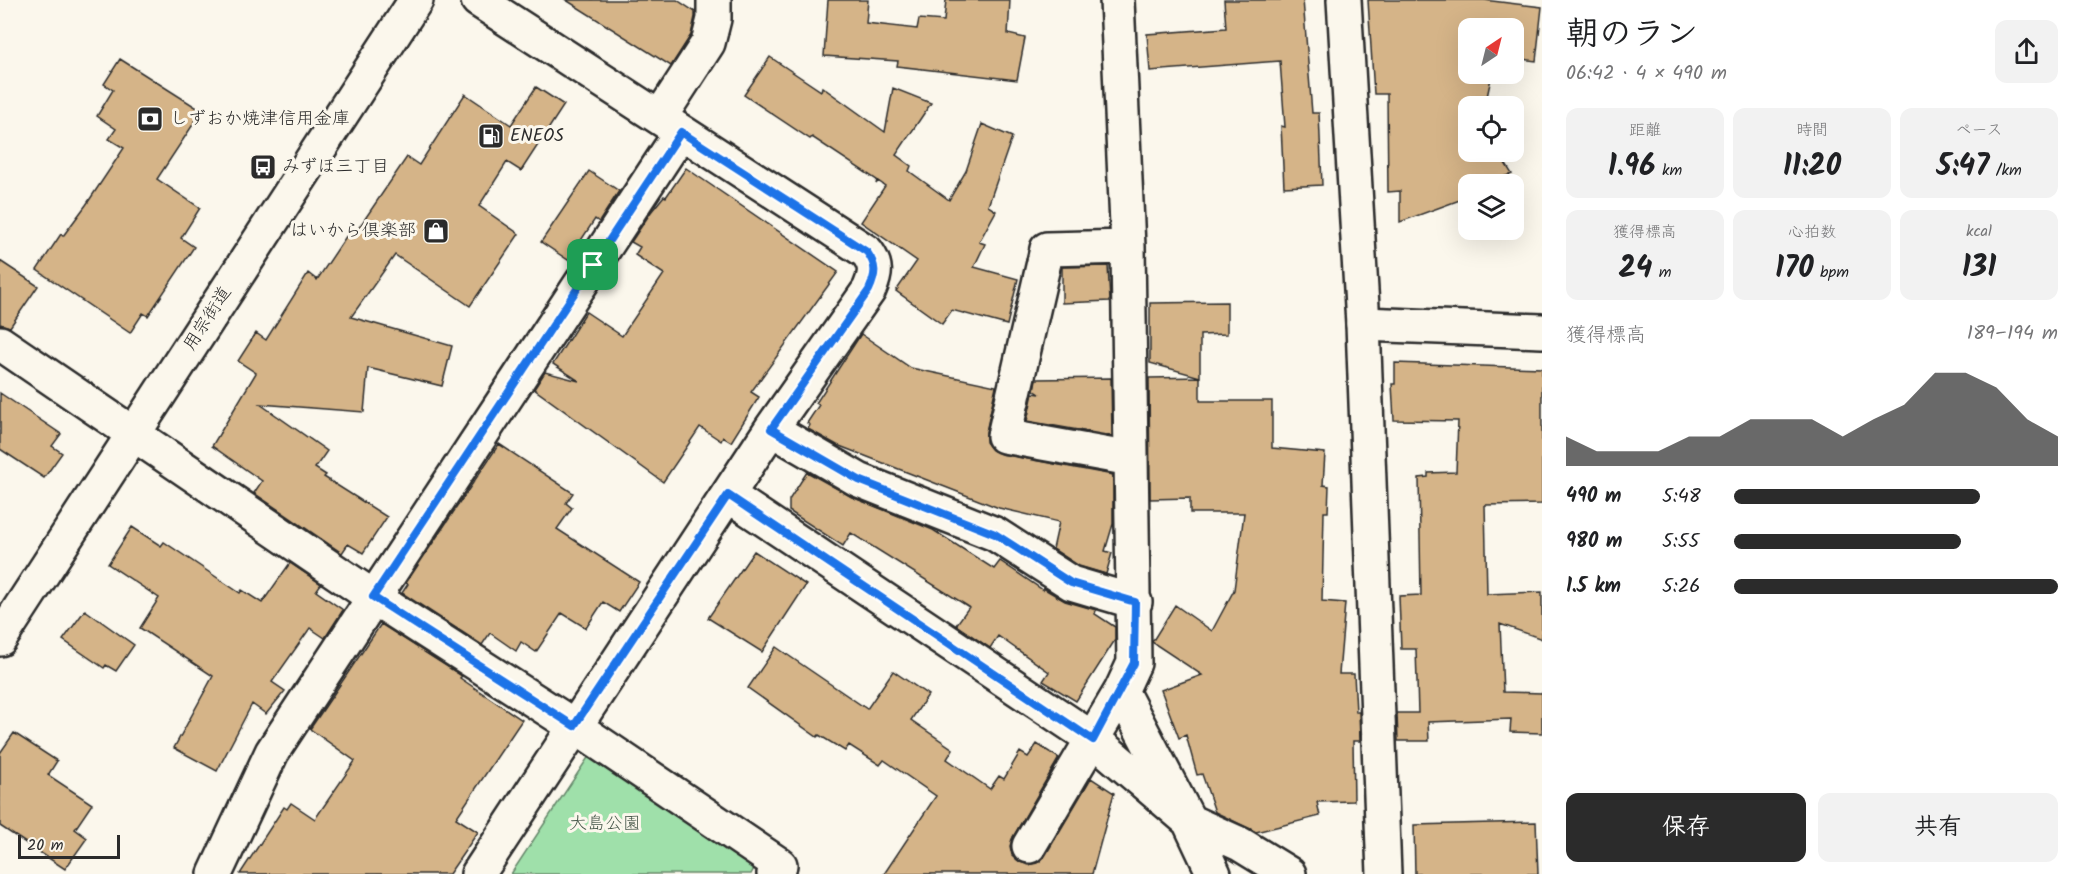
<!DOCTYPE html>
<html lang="ja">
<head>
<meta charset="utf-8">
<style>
  body { margin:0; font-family:Kalam,"Klee One",sans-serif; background:#f2f2f2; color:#202124; height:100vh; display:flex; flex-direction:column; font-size:22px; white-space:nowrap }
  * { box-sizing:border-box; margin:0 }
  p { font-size:20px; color:#757577 }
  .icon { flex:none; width:33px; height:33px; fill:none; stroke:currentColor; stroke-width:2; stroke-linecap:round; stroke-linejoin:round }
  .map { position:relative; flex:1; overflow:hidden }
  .panel { display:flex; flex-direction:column; background:#fff; width:540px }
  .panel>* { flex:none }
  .needle { width:39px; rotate:35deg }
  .controls { position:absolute; left:1458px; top:18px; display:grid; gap:12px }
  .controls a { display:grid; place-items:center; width:66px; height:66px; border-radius:12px; background:#fff; box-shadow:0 6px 24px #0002; font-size:30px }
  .scale { position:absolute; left:18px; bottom:15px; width:102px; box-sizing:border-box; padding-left:6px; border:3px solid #2b2b2b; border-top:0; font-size:16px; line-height:21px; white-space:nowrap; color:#2b2b2b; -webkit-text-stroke:4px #fbf7ec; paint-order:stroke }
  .pin { position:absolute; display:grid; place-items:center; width:51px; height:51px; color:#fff; margin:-26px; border-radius:12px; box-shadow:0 3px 9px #0006 }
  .round { display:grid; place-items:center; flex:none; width:63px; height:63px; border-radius:12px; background:#f2f2f2 }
  .overview { display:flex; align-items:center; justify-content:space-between; height:102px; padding:0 24px }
  h1 { font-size:33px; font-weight:800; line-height:45px }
  .stats { display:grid; grid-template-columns:repeat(3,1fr); gap:9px; height:102px; padding:6px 24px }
  .stats div { display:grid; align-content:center; border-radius:12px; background:#f2f2f2; text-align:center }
  .stats b { font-size:30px; font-weight:800 }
  .stats small { font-size:16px; font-weight:400 }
  .stats p { font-size:16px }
  .chart { height:168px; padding:12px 24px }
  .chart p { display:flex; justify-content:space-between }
  .chart svg { width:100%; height:108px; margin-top:6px; fill:#2b2b2b; opacity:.7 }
  .action { display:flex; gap:12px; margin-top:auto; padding:12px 24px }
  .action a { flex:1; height:69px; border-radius:12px; background:#2b2b2b; color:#fff; font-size:24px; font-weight:800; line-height:69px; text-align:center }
  .action a+a { background:#f2f2f2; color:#202124 }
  ul { padding:0 24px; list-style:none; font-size:20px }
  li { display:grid; grid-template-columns:96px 72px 1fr; align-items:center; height:45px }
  li i { height:15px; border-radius:8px; background:#2b2b2b }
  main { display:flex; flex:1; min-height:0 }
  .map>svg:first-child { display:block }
  .green { fill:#9fe0aa; stroke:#65866a; stroke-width:1.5 }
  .building { fill:#d5b488; stroke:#2b2b2b; stroke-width:1.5 }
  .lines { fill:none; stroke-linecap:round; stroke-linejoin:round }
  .minor-casing { stroke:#2b2b2b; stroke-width:38 }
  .tertiary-casing { stroke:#2b2b2b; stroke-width:38 }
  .minor { stroke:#fbf7ec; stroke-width:33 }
  .tertiary { stroke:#fbf7ec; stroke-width:33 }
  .route-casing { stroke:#fff; stroke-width:12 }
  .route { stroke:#1a73e8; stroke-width:8 }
  .labels { text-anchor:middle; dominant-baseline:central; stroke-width:6; stroke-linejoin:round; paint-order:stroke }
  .poi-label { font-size:18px; fill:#2b2b2b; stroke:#fbf7ec; text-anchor:start }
  .street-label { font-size:18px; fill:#2b2b2b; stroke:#fbf7ec }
  .park-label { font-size:18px; fill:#48584b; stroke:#fbf7ec }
</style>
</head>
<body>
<main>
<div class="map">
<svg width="1542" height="874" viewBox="0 0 1542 874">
  <rect width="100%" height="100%" fill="#fbf7ec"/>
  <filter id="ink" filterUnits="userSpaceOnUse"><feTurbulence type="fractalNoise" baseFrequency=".0167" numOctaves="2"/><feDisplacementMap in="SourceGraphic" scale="12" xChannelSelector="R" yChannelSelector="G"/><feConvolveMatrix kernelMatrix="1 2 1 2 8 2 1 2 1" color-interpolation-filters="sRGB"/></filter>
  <g filter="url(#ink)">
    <path class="green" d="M589,756L756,865L751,874H511Z"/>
    <path class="building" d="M566,0H677L695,12V17L691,35L671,66Z
      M828,0H868L866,23L917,29L919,19L944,21L946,0H1010L1008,34L1025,38L1017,80L897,66L898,61L824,56Z
      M1224,0H1303L1312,113H1319L1322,185L1284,187L1281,126L1285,127L1280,61L1150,71L1147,34L1226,28Z
      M1368,0H1484L1542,7L1536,61L1514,58V28H1468V74H1492L1485,106H1468V152H1498L1512,174L1503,177L1506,183L1468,184V197L1400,222V191L1388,192L1387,94H1374Z
      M770,57L821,91L822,87L885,132L893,88L931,103L896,155L911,166L909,171L949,200L966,171L982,124L1012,137L988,206L996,211L979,242L985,244L974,267L1018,279L1007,325L952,310L942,324L896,291L917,261L861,222L885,186L878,181L876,184L877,180L812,137L810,139L744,95Z
      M120,59L202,111L157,179L200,208L181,238L194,247L148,316L143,313L130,333L37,270L61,234L63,236L86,205L124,148L109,139L116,129L97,116L113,90L104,84Z
      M536,87L564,105L521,171L507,162L479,206L519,234L470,306L395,255L351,317L452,346L442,386L368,368L364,412L260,404L327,451L315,468L326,475L324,477L387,517L363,553L348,544L342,553L254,493L262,481L212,446L256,373L238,361L256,333L266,340L308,273L317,280L351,229L356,232L407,157L419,165L465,94L511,125Z
      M686,168L838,272L751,392L759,397L731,442L723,437L721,441L700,427L663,482L534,389L545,372L579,381L553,364L586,312L622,336L664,274L635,255L640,247L631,242L651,212L664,196L666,197Z
      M589,171L619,191L599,222L595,219L568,260L541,242Z
      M0,261L38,286L10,327L0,324Z
      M1108,266L1110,301L1062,303V267Z
      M1227,302V334L1200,335V377L1150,363V303Z
      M861,334L911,368L996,386L986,432V442L992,450L1001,454L1113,475V524L1105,551L1112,553L1106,574L1079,566L1053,549L1059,522L999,508L837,445L808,429L810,425L807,423L819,405L816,403Z
      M1395,363L1542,368V504L1485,505L1487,594L1542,592V639L1500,624L1503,692L1542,693V733L1510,732L1511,719L1428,722L1429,741H1398L1397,713H1418L1416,649H1401L1399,596L1421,595L1419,478L1428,477V473L1456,472L1458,421L1394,420L1392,384H1395Z
      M1200,377V401H1272V448L1325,453L1323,485L1329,486L1328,512H1324L1322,601L1345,603L1339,674H1354L1356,712H1359L1360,741H1353L1354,801L1317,802L1320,816L1256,832L1215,812L1202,774L1197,775L1186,735L1179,738L1161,690L1202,675L1152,642L1175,605L1212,631L1234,590L1244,513H1190V498L1150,499L1149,378Z
      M1111,378L1112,436L1027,421L1033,393L1040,394L1034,390L1036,379Z
      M0,393L61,434L52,446L62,453L44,478L0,449Z
      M499,444L573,493L566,503L572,508L557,529L639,582L619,612L603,602L586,628L562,613L536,652L521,642L516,651L490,633L482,645L402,593L408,584L406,583Z
      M807,472L852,497L933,530L994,569L1000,561L1043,590V588L1065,601L1096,610L1095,614L1115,627V640L1076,701L1043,681L1049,672L998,636L990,648L956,625L969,607L851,533L843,546L789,511V500Z
      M132,527L161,546L164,542L240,593L242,590L262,603L290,563L321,584L316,591L343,610L325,638L310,628L272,682L285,691L266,714L252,704L217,771L174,748L213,676L140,628L159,598L108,564Z
      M754,551L806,585L762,652L708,618Z
      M85,610L134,645L116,671L106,665L104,668L63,640Z
      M381,624L462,676L460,678L522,720L456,818L478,832L449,874H240L284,807L287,809L291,803L315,819L355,761L310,729Z
      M776,647L867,709L893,671L928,695L911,720L953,749L947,759L990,789L999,776L1004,779L1020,752L1028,757L1037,744L1059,758L1013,837L1010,846L1012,855L1020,862L1029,865L1038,863L1045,856L1091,778L1114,793L1092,874H884L936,796L884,760L880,765L849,745L845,751L819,735L817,737L748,688Z
      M14,733L57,761L48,775L92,804L75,829L87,838L65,869L0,826V753Z
      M1536,822L1538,874H1415L1414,825Z"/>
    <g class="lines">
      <defs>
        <path id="minor" d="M660,117L708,43L714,19V0
          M1128,247L1047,249L1004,436L1131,459
          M1363,324L1542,331
          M0,343L373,597L574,726L780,865L774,874
          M771,429L859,480L995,534L1071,583L1135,602
          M728,495L1093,739L1189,821L1214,874
          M1121,691L1189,821L1240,844L1289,874
          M1029,846L1121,691L1134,663L1128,247L1117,0
          M215,874L272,752L681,132
          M478,874L771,429L869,290C876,274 877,266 867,252L478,0"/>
        <path id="tertiary" d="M1344,0L1363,324L1384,874
          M0,639L416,0"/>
      </defs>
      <use href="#minor" class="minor-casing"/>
      <use href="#tertiary" class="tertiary-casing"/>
      <use href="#minor" class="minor"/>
      <use href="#tertiary" class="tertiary"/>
    </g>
  </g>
  <g class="lines" filter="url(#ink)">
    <defs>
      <path id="route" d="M681,132L867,252C877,266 876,274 869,290L771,429L859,480L995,534L1071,583L1135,602L1134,663L1093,740L728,495L574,726L373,597Z"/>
    </defs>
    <use href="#route" class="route-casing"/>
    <use href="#route" class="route"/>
  </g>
  <defs>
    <symbol id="bank-square" viewBox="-11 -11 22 22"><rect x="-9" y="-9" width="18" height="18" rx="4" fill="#2b2b2b" stroke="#fbf7ec"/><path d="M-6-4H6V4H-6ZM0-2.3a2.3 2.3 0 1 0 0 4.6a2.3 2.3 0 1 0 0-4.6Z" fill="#fff"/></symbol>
    <symbol id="fuel-square" viewBox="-11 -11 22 22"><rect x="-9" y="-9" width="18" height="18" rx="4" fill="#2b2b2b" stroke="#fbf7ec"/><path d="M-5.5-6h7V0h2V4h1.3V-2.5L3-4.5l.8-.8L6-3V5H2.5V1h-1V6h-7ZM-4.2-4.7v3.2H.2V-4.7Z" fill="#fff"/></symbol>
    <symbol id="bus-square" viewBox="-11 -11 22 22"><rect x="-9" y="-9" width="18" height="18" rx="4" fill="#2b2b2b" stroke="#fbf7ec"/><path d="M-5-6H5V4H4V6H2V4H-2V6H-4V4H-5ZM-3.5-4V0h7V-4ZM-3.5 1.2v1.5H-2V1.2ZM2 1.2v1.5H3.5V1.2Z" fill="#fff"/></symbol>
    <symbol id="shop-square" viewBox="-11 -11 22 22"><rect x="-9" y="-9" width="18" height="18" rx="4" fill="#2b2b2b" stroke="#fbf7ec"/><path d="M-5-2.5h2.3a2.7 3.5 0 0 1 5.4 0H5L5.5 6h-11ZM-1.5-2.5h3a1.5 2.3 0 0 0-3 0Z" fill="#fff"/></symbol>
  </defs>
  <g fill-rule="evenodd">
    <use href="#bank-square" x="135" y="104" width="30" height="30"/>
    <use href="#fuel-square" x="476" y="121" width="30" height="30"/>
    <use href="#bus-square" x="248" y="152" width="30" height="30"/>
    <use href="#shop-square" x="421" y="216" width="30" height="30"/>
  </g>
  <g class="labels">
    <g class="poi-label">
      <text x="170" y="119">しずおか焼津信用金庫</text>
      <text x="510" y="136">ENEOS</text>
      <text x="282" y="167">みずほ三丁目</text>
      <text x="416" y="231" text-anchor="end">はいから倶楽部</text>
    </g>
    <g class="street-label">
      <text transform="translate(208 319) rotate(-57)">用宗街道</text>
    </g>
    <g class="park-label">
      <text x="605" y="824">大島公園</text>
    </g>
  </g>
</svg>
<div class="controls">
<a><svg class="needle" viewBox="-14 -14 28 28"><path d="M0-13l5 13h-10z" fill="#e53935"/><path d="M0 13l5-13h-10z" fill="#757577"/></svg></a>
<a><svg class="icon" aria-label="locate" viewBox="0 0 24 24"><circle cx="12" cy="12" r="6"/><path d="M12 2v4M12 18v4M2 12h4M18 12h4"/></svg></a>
<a><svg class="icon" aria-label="layers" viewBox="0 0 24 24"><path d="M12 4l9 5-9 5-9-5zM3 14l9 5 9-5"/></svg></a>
</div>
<div class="scale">20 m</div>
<div class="pin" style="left:593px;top:265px;background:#1e9e55"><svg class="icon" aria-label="arrive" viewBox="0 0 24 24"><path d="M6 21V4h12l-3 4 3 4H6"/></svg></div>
</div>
<section class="panel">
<div class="overview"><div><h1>朝のラン</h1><p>06:42 · 4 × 490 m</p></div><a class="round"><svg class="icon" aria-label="share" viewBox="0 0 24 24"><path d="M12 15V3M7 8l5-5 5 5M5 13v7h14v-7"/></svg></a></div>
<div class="stats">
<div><p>距離</p><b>1.96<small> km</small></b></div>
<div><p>時間</p><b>11:20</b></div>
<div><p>ペース</p><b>5:47<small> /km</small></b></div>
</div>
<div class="stats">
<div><p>獲得標高</p><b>24<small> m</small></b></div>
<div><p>心拍数</p><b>170<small> bpm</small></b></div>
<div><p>kcal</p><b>131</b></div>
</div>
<div class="chart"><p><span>獲得標高</span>189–194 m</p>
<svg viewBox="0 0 160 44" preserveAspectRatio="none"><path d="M0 44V32L10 38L20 38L30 38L40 32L50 32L60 25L70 25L80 25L90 32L100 25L110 19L120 6L130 6L140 12L150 25L160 32V44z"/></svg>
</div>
<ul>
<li><b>490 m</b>5:48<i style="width:76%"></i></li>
<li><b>980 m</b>5:55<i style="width:70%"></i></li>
<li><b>1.5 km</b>5:26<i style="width:100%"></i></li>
</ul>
<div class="action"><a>保存</a><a>共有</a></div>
</section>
</main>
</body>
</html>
